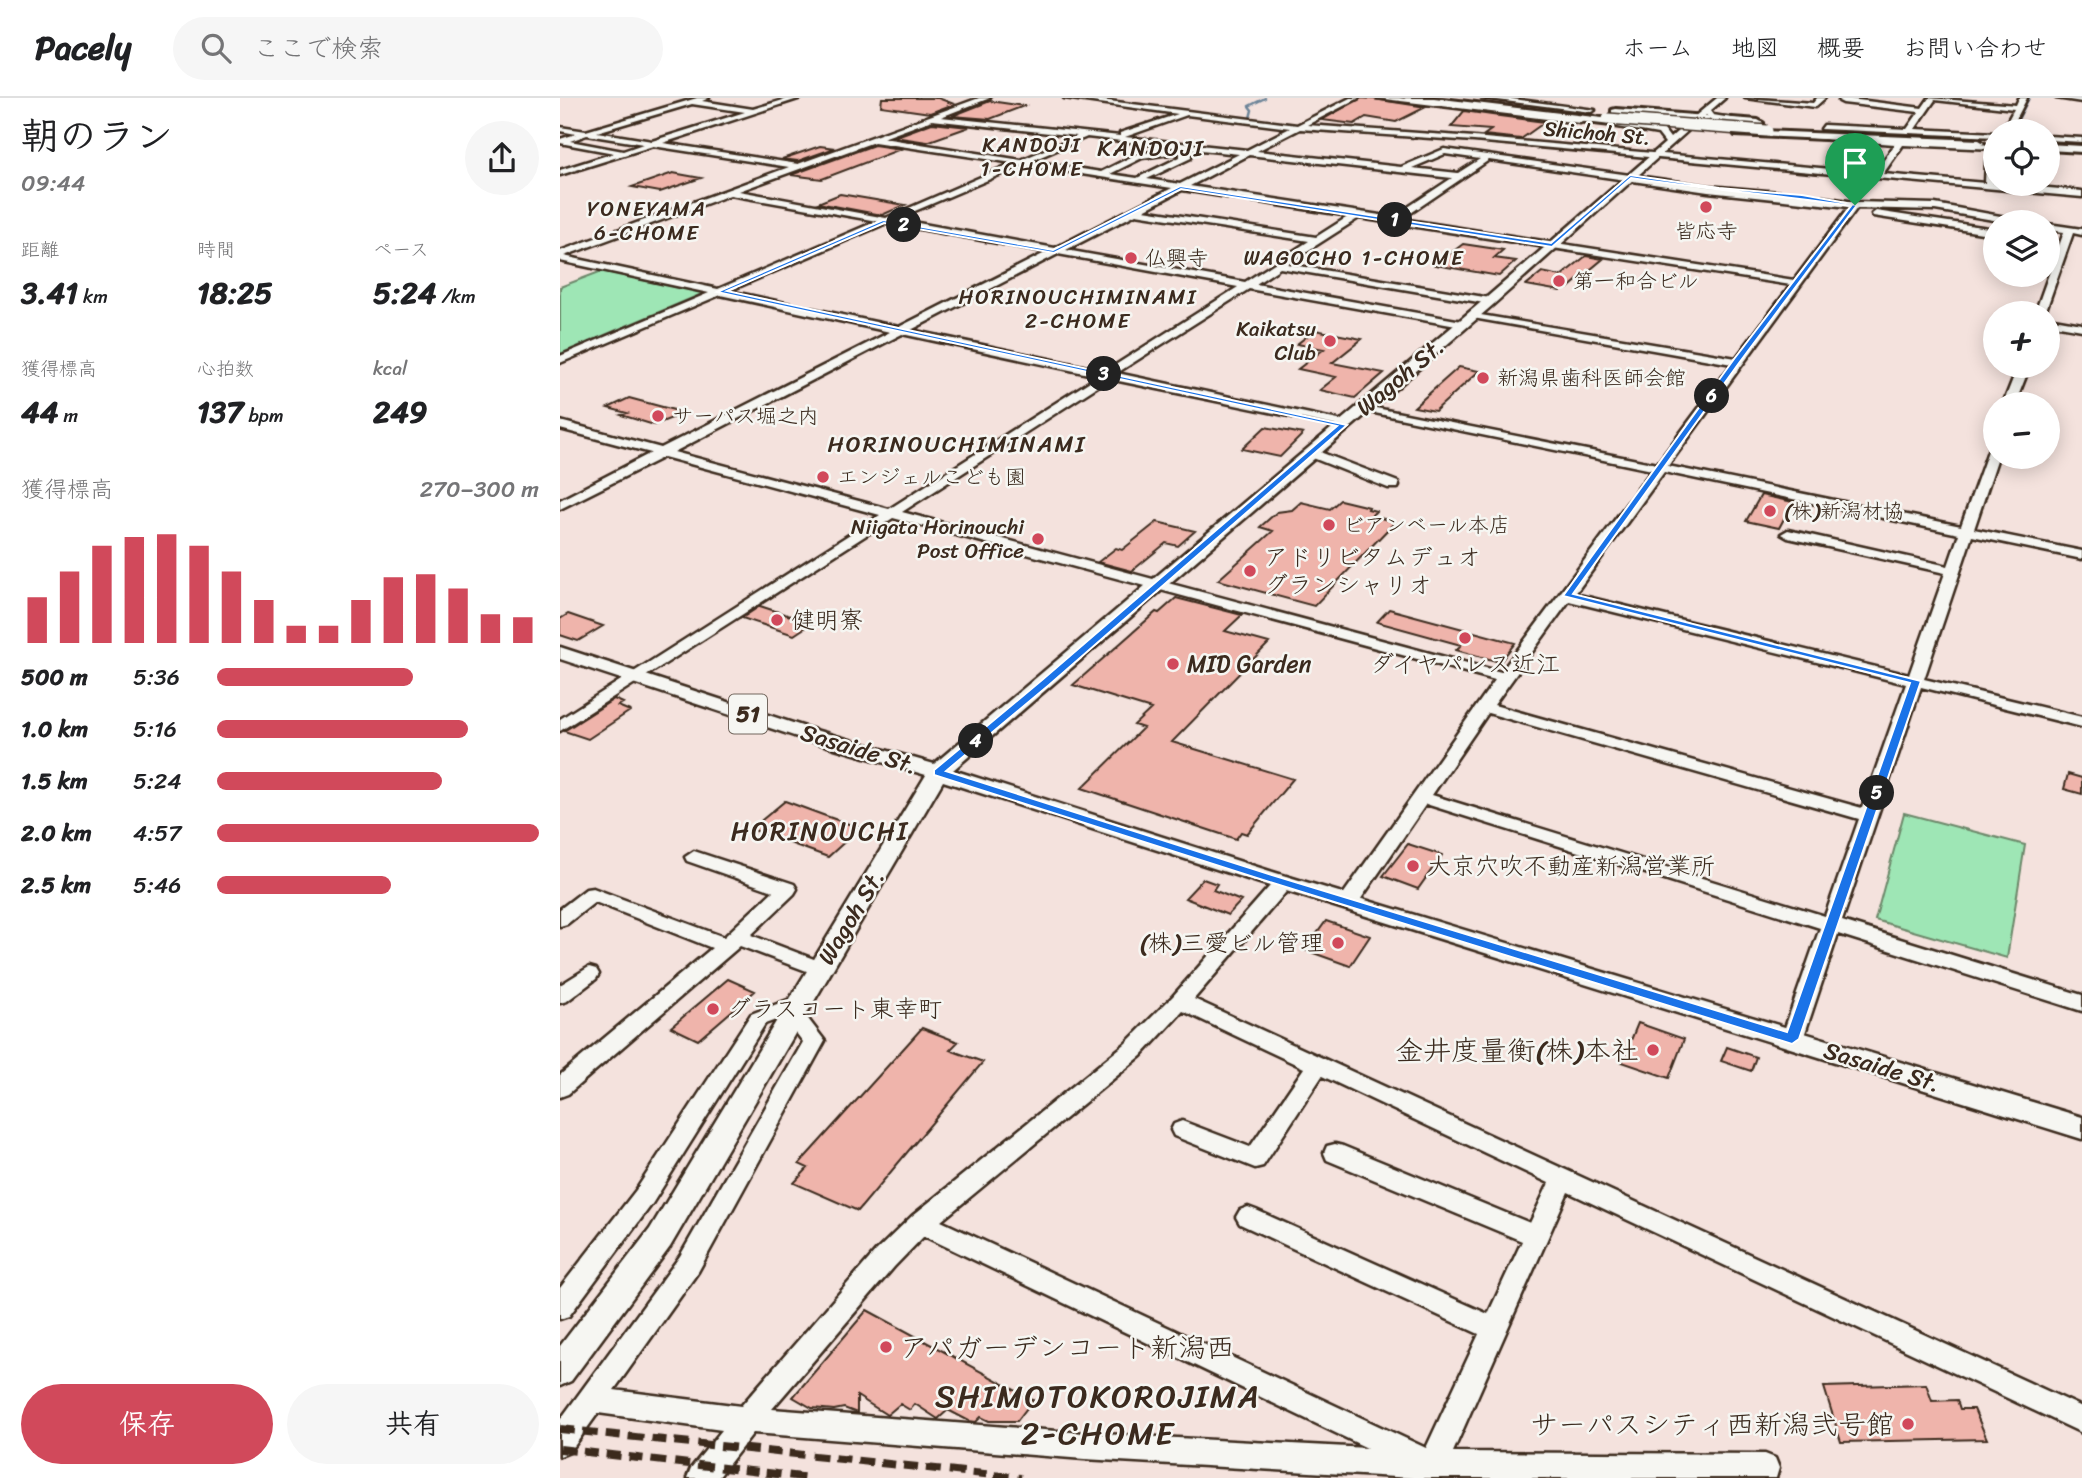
<!DOCTYPE html>
<html lang="ja">
<head>
<meta charset="utf-8">
<style>
  body { margin:0; font-family:Sriracha,"Klee One",sans-serif; background:#f6f6f6; color:#202124; height:100vh; display:flex; flex-direction:column; font-size:26px; white-space:nowrap }
  * { box-sizing:border-box; margin:0 }
  p { font-size:23px; color:#757577 }
  .icon { flex:none; width:38px; height:38px; fill:none; stroke:currentColor; stroke-width:2; stroke-linecap:round; stroke-linejoin:round }
  .map { position:relative; flex:1; overflow:hidden }
  .drawer { display:flex; flex-direction:column; background:#fff; width:560px }
  .drawer>* { flex:none }
  .tools { position:absolute; left:1423px; top:21px; display:grid; gap:14px }
  .tools a { display:grid; place-items:center; width:77px; height:77px; border-radius:50%; background:#fff; box-shadow:0 4px 18px #0003; font-size:35px }
  .pin { position:absolute; display:grid; place-items:center; width:60px; height:60px; color:#fff; margin:-72px -30px; border-radius:50% 50% 50% 0; rotate:-45deg; box-shadow:0 0 7px #0007 }
  .pin .icon { rotate:45deg }
  .km { position:absolute; width:35px; height:35px; margin:-18px; border-radius:50%; background:#222; color:#fff; font-size:19px; line-height:35px; text-align:center }
  .round { display:grid; place-items:center; flex:none; width:74px; height:74px; border-radius:37px; background:#f6f6f6 }
  .head { display:flex; align-items:center; justify-content:space-between; height:119px; padding:0 21px }
  h1 { font-size:38px; font-weight:700; line-height:52px }
  .figures { display:grid; grid-template-columns:repeat(3,1fr); gap:10px; height:119px; padding:7px 21px }
  .figures div { display:grid; align-content:center }
  .figures b { font-size:30px; font-weight:700 }
  .figures small { font-size:19px; font-weight:400 }
  .figures p { font-size:19px }
  .chart { height:196px; padding:14px 21px }
  .chart p { display:flex; justify-content:space-between }
  .chart svg { width:100%; height:126px; margin-top:7px; stroke:#d1495b; stroke-width:6 }
  .primary-button { display:flex; gap:14px; margin-top:auto; padding:14px 21px }
  .primary-button a { flex:1; height:80px; border-radius:42px; background:#d1495b; color:#fff; font-size:28px; font-weight:700; line-height:80px; text-align:center }
  .primary-button a+a { background:#f6f6f6; color:#202124 }
  ul { padding:0 21px; list-style:none; font-size:23px }
  li { display:grid; grid-template-columns:112px 84px 1fr; align-items:center; height:52px }
  li i { height:18px; border-radius:9px; background:#d1495b }
  header { display:flex; align-items:center; gap:42px; box-sizing:border-box; height:98px; padding:0 35px; background:#fff; border-bottom:2px solid #e0e0e0 }
  header strong { font-size:33px }
  nav { display:flex; gap:38px; margin-inline-start:auto; font-size:24px }
  .search { width:490px; height:63px; background:#f6f6f6; display:flex; align-items:center; gap:18px; box-sizing:border-box; padding:0 24px; border-radius:38px; color:#757577; font-size:26px }
  main { display:flex; flex:1; min-height:0 }
  .map>svg:first-child { display:block }
  .green { fill:#9ee6b5; stroke:#6c886a; stroke-width:2 }
  .lines { fill:none; stroke-linecap:round; stroke-linejoin:round }
  .stream { stroke:#6c8498; stroke-width:2.5 }
  .building { fill:#efb4ab; stroke:#3b2a1e; stroke-width:2 }
  .minor-casing { stroke:#3b2a1e; stroke-width:5 }
  .major-casing { stroke:#3b2a1e; stroke-width:5 }
  .highway-casing { stroke:#3b2a1e; stroke-width:6 }
  .minor { fill:#f6f6f2; fill-rule:evenodd }
  .major { fill:#f6f6f2; fill-rule:evenodd }
  .highway { fill:#f6f6f2; fill-rule:evenodd }
  .rail { stroke:#3b2a1e; stroke-width:8; stroke-dasharray:15 8; stroke-linecap:butt }
  .highway-bridge-casing { stroke:#3b2a1e; stroke-width:14; stroke-linecap:butt }
  .highway-bridge { stroke:#f6f6f2; stroke-width:11 }
  .route { fill:#1a73e8; stroke:#fff; stroke-width:2; fill-rule:evenodd }
  .poi-dot { fill:#d1495b; stroke:#f6f6f2; stroke-width:2.5 }
  .labels { text-anchor:middle; dominant-baseline:central; stroke-width:5; stroke-linejoin:round; paint-order:stroke }
  .far-street-label { font-size:21px; fill:#3b2a1e; stroke:#f6f6f2 }
  .far-neighbourhood-label { font-size:21px; letter-spacing:2px; fill:#3b2a1e; stroke:#f6f6f2 }
  .far-poi-label { font-size:21px; fill:#3b2a1e; stroke:#f6f6f2; text-anchor:start }
  .far-quarter-label { font-size:23px; letter-spacing:2px; fill:#3b2a1e; stroke:#f6f6f2 }
  .shield { fill:#f6f6f2; stroke:#73675e; stroke-width:2 }
  .shield-label { font-size:23px; font-weight:bold; fill:#3b2a1e }
  .street-label { font-size:24px; fill:#3b2a1e; stroke:#f6f6f2 }
  .poi-label { font-size:24px; fill:#3b2a1e; stroke:#f6f6f2; text-anchor:start }
  .neighbourhood-label { font-size:26px; letter-spacing:2px; fill:#3b2a1e; stroke:#f6f6f2 }
  .near-poi-label { font-size:28px; fill:#3b2a1e; stroke:#f6f6f2; text-anchor:end }
  .near-neighbourhood-label { font-size:32px; letter-spacing:2px; fill:#3b2a1e; stroke:#f6f6f2 }
</style>
</head>
<body>
<header>
<strong>Pacely</strong>
<div class="search"><svg class="icon" aria-label="search" viewBox="0 0 24 24"><circle cx="10" cy="10" r="6"/><path d="M15 15l6 6"/></svg>ここで検索</div>
<nav><a>ホーム</a><a>地図</a><a>概要</a><a>お問い合わせ</a></nav>
</header>
<main>
<section class="drawer">
<div class="head"><div><h1>朝のラン</h1><p>09:44</p></div><a class="round"><svg class="icon" aria-label="share" viewBox="0 0 24 24"><path d="M12 15V3M7 8l5-5 5 5M5 13v7h14v-7"/></svg></a></div>
<div class="figures">
<div><p>距離</p><b>3.41<small> km</small></b></div>
<div><p>時間</p><b>18:25</b></div>
<div><p>ペース</p><b>5:24<small> /km</small></b></div>
</div>
<div class="figures">
<div><p>獲得標高</p><b>44<small> m</small></b></div>
<div><p>心拍数</p><b>137<small> bpm</small></b></div>
<div><p>kcal</p><b>249</b></div>
</div>
<div class="chart"><p><span>獲得標高</span>270–300 m</p>
<svg viewBox="0 0 160 44" preserveAspectRatio="none"><path d="M5 44V28M15 44V19M25 44V10M35 44V7M45 44V6M55 44V10M65 44V19M75 44V29M85 44V38M95 44V38M105 44V29M115 44V21M125 44V20M135 44V25M145 44V34M155 44V35"/></svg>
</div>
<ul>
<li><b>500 m</b>5:36<i style="width:61%"></i></li>
<li><b>1.0 km</b>5:16<i style="width:78%"></i></li>
<li><b>1.5 km</b>5:24<i style="width:70%"></i></li>
<li><b>2.0 km</b>4:57<i style="width:100%"></i></li>
<li><b>2.5 km</b>5:46<i style="width:54%"></i></li>
</ul>
<div class="primary-button"><a>保存</a><a>共有</a></div>
</section>
<div class="map">
<svg width="1522" height="1380" viewBox="0 0 1522 1380">
  <rect width="100%" height="100%" fill="#f4e2dd"/>
  <filter id="ink" filterUnits="userSpaceOnUse"><feTurbulence type="fractalNoise" baseFrequency=".0143" numOctaves="2"/><feDisplacementMap in="SourceGraphic" scale="14" xChannelSelector="R" yChannelSelector="G"/><feConvolveMatrix kernelMatrix="1 2 1 2 8 2 1 2 1" color-interpolation-filters="sRGB"/></filter>
  <g filter="url(#ink)">
    <path class="green" d="M42,173L144,195L0,256V189Z
      M1344,715L1465,747L1447,860L1315,822Z"/>
    <g class="lines">
      <path class="stream" d="M690,20L692,12L689,8L705,0
        M1452,33L1469,0"/>
    </g>
    <path class="building" d="M322,0H378L394,6L370,15L321,8Z
      M801,0L814,1L866,9L836,24L806,19L794,26L762,22Z
      M430,3L464,8L430,21L392,18Z
      M904,13L932,17L985,24L961,41L924,37L931,32L891,29Z
      M372,25L409,29L367,44L334,39Z
      M314,47L341,51L262,81L231,77Z
      M260,48L275,50L238,63L222,61Z
      M113,75L141,80L100,94L72,89Z
      M280,96L345,107L322,117L258,105Z
      M903,146L943,152L934,160L956,163L939,178L875,167Z
      M1026,158L1043,161L1008,190L1000,193L966,187L982,174L1001,178Z
      M755,232L802,241L772,265L824,275L795,300L760,292L776,279L738,271L764,251L737,246Z
      M899,269L919,273L875,313L854,309Z
      M69,300L125,315L94,327L61,317L67,315L48,310Z
      M705,329L743,336L720,359L682,351Z
      M1201,397L1233,404L1219,430L1186,423Z
      M780,402L809,409L808,411L816,413L811,418L833,423V426L754,508L658,482L713,433L700,429L717,414L732,412L741,404L770,411Z
      M597,424L635,433L618,448L606,445L572,473L538,464L556,450L562,452Z
      M616,500L682,517L665,533L709,545L612,644L733,681L687,736L681,734L676,741L522,690L583,630L574,627L591,611L513,587L596,514L599,515Z
      M200,508L252,525L234,537L182,520Z
      M829,511L955,545L940,564L896,552L901,547L817,524Z
      M8,516L43,528L18,543L0,537V521Z
      M54,601L63,605L58,608L70,613L28,641L4,633Z
      M1508,676L1522,680V696L1504,691Z
      M225,703L263,717L300,730L268,759L191,731Z
      M848,746L882,757L858,791L823,778Z
      M643,781L657,786L653,792L681,803L668,817L625,800Z
      M766,823L810,838L790,868L745,852Z
      M168,881L195,893L138,942L111,929Z
      M1078,925L1124,941L1109,980L1062,964Z
      M362,930L398,944L390,952L423,964L298,1113L234,1085L248,1070L239,1066Z
      M1167,949L1196,959L1191,973L1161,963Z
      M307,1212L473,1302L457,1323H429L421,1319L416,1324L409,1323L388,1312L378,1321L355,1306L350,1312L340,1306L327,1317L297,1298V1315L284,1310L274,1312L252,1310L233,1299Z
      M1366,1286L1372,1303L1397,1302L1400,1311H1414L1427,1341L1281,1344L1264,1289Z"/>
    <g class="lines">
      <defs>
        <path id="minor" d="M137,0H149L142,3L193,11L230,0H241L103,45L238,66L419,0H430L381,19L560,38V35L618,16L504,0H525L737,27L790,0H799L747,27L914,39L1315,75L1335,46L1251,40L1255,38L1435,47V51L1343,47L1323,76L1425,85L1426,63L1435,53L1433,85L1522,93V99L914,43L740,31L697,53L841,69L884,51L1148,88L1242,96L1295,104L1375,106L1462,122L1463,124H1445L1375,112L1297,110L1108,368L1401,428L1429,350L1435,346V359H1438L1414,431L1522,453V461L1412,438L1364,581L1522,619V629L1361,589L1282,823L1522,897V913L1278,836L1243,941L1240,947L1232,949L1224,947L1221,941L1260,830L866,706L796,808H782L779,803L782,798L935,582L333,420L0,633V621L320,417L104,359L0,411V402L91,355L0,331V323L101,350L330,234L160,197L0,265V258L149,195L0,163V153L229,69L93,48L0,77V72L54,55L0,45V41L16,36L0,33V29L26,33ZM132,6L185,14L92,43L37,34ZM627,17L730,30L687,52L565,39ZM372,22L517,38L461,62L323,40ZM27,37L83,46L63,53L10,43ZM527,39L621,50L577,56L541,74L471,63ZM314,44L453,65L326,120L179,93ZM622,50L679,56L620,86L587,81L631,60V56L620,55V59L577,80L550,76L582,60L624,54ZM885,56L920,61L898,75L852,70ZM689,57L892,80L833,119L630,88ZM929,62L1148,94L1289,109L1234,182L842,121ZM463,67L612,90L495,150L336,121ZM622,92L789,118L756,139L584,112ZM170,97L317,123L158,191L4,158ZM576,116L749,143L685,184L506,152ZM799,120L1231,187L1176,260L909,215V219L913,220L1172,266L1097,366L801,307V311L805,313L1092,372L941,574L342,414L549,281L787,330L789,327L783,323L557,275L689,191L902,229L907,226L902,223L696,186L720,170L930,206L935,203L930,200L727,166ZM327,125L487,154L339,229L169,193ZM498,156L678,189L546,273L351,232ZM342,236L538,278L329,411L114,354ZM1104,374L1399,436L1388,468L1228,432L1221,436L1228,440L1385,475L1349,577L1015,496ZM1009,503L1346,586L1302,710L934,607ZM928,615L1299,721L1265,818L872,697Z
          M816,0H839L1024,23L1020,25Z
          M922,0H945L1035,12L1031,14Z
          M1157,0H1165L1150,13L1153,17L1177,21V25L1151,21L1146,17L1140,23H1134V19Z
          M1185,0L1253,5L1257,0H1265L1255,9Z
          M1282,0L1362,10L1369,0L1456,7L1459,0H1467L1450,33H1442L1454,11L1375,2L1355,31L1435,35V39L1261,31L1264,27L1347,31L1359,14L1283,5L1279,3Z
          M1496,0H1522V4Z
          M1488,38L1522,40V44L1488,42Z
          M1316,113L1435,131V137L1313,118L1312,116Z
          M1488,126L1522,131V137L1513,135L1485,215H1475L1504,134L1488,132Z
          M1488,220L1522,226V232L1488,226Z
          M1458,268H1470L1455,306H1443Z
          M752,351L838,384L839,387L838,390H828L748,358V352Z
          M134,753L234,786L237,791L234,796L191,837L267,866L270,871L267,876L260,878L180,848L8,996L0,999V977L152,850L35,804L7,826L0,828V811L26,791L33,790L164,839L213,793L127,763L125,759Z
          M724,778L731,780L733,784L731,788L634,901L1522,1309V1335L1008,1094L893,1354L1205,1356L1215,1360L1219,1370L1216,1380H853L524,1361L193,1335L158,1380H127L131,1370L162,1332L38,1315L10,1354L0,1358V1322L120,1158L243,944L224,919L205,926L92,1106L9,1218L0,1221V1190L76,1092L191,916L238,898L245,901L248,906L242,913L265,943L138,1174L54,1292L181,1308L316,1153L352,1118L565,946L613,898L717,780ZM623,913L744,970L690,1049L622,1023L614,1026L611,1032L614,1038L695,1070L703,1068L762,978L989,1085L970,1125L783,1048L775,1046L767,1048L764,1055L767,1062L962,1143L928,1216L696,1112L688,1109L680,1112L676,1119L680,1126L919,1236L866,1350L381,1123L581,958ZM364,1138L807,1350L524,1335L212,1311L334,1169Z
          M29,869L36,871L39,876L36,881L7,903L0,905V887Z"/>
        <path id="major" d="M1133,20L1140,22L934,206L393,672L716,775L1522,1019V1041L700,785L383,683L110,1149L11,1283L0,1288V1248L90,1131L366,677L234,638L0,561V549L248,630L374,666L926,200L1105,45L1098,36L1052,28V24L1104,32L1110,40Z"/>
        <path id="highway" d="M844,0H874L1076,24L1081,27L1076,30L849,3Z
          M1056,11L1198,22L1203,25L1198,28L1052,16V12Z
          M1179,32L1419,42L1424,45L1419,48L1175,37L1174,35Z
          M1488,46L1522,48V54L1488,52Z"/>
      </defs>
      <use href="#minor" class="minor-casing"/>
      <use href="#major" class="major-casing"/>
      <use href="#highway" class="highway-casing"/>
      <use href="#minor" class="minor"/>
      <use href="#major" class="major"/>
      <use href="#highway" class="highway"/>
      <path class="rail" d="M0,1331L461,1380
        M0,1351L251,1380"/>
      <defs>
        <path id="highway-bridge" d="M1048,21L1207,33"/>
      </defs>
      <use href="#highway-bridge" class="highway-bridge-casing"/>
      <use href="#highway-bridge" class="highway-bridge"/>
    </g>
  </g>
  <path class="route" d="M1070,77L1159,90L1242,97L1297,107L1179,265L1013,496L1361,583L1239,941L1232,946L703,782L374,677V672L482,582L777,328L157,194L323,122L493,152L620,88L991,145ZM1071,80C1144,91 1218,97 1291,108L1174,261L1003,498L1350,585L1227,934L712,777L386,673L489,587L787,327L167,193L324,125L494,155L621,91L992,149Z"/>
  <g class="poi-dot">
    <circle cx="1146" cy="109" r="7"/>
    <circle cx="571" cy="160" r="7"/>
    <circle cx="999" cy="183" r="7"/>
    <circle cx="770" cy="243" r="7"/>
    <circle cx="923" cy="280" r="7"/>
    <circle cx="98" cy="318" r="7"/>
    <circle cx="263" cy="379" r="7"/>
    <circle cx="1210" cy="413" r="7"/>
    <circle cx="769" cy="427" r="7"/>
    <circle cx="478" cy="441" r="7"/>
    <circle cx="690" cy="473" r="7"/>
    <circle cx="217" cy="522" r="7"/>
    <circle cx="905" cy="540" r="7"/>
    <circle cx="613" cy="566" r="7"/>
    <circle cx="853" cy="768" r="7"/>
    <circle cx="778" cy="845" r="7"/>
    <circle cx="153" cy="911" r="7"/>
    <circle cx="1093" cy="952" r="7"/>
    <circle cx="326" cy="1249" r="7"/>
    <circle cx="1348" cy="1326" r="7"/>
  </g>
  <g class="labels">
    <g class="far-street-label">
      <text transform="translate(1037 35) rotate(5)">Shichoh St.</text>
    </g>
    <g class="far-neighbourhood-label">
      <text x="472" y="47">KANDOJI<tspan x="472" dy="24">1-CHOME</tspan></text>
      <text x="87" y="111">YONEYAMA<tspan x="87" dy="24">6-CHOME</tspan></text>
      <text x="794" y="160">WAGOCHO 1-CHOME</text>
      <text x="518" y="199">HORINOUCHIMINAMI<tspan x="518" dy="24">2-CHOME</tspan></text>
    </g>
    <g class="far-poi-label">
      <text x="1146" y="133" text-anchor="middle">皆応寺</text>
      <text x="585" y="160">仏興寺</text>
      <text x="1013" y="183">第一和合ビル</text>
      <text x="756" y="231" text-anchor="end">Kaikatsu<tspan x="756" dy="24">Club</tspan></text>
      <text x="937" y="280">新潟県歯科医師会館</text>
      <text x="112" y="318">サーパス堀之内</text>
      <text x="277" y="379">エンジェルこども園</text>
      <text x="1224" y="413">(株)新潟材協</text>
      <text x="783" y="427">ビアンベール本店</text>
      <text x="464" y="429" text-anchor="end">Niigata Horinouchi<tspan x="464" dy="24">Post Office</tspan></text>
    </g>
    <g class="far-quarter-label">
      <text x="591" y="50">KANDOJI</text>
      <text x="397" y="346">HORINOUCHIMINAMI</text>
    </g>
    <rect class="shield" x="169" y="596.5" width="38" height="39" rx="5"/>
    <g class="shield-label">
      <text x="188" y="616">51</text>
    </g>
    <g class="street-label">
      <text transform="translate(840 279) rotate(-40)">Wagoh St.</text>
      <text transform="translate(299 651) rotate(17)">Sasaide St.</text>
      <text transform="translate(291 819) rotate(-59)">Wagoh St.</text>
      <text transform="translate(1322 969) rotate(17)">Sasaide St.</text>
    </g>
    <g class="poi-label">
      <text x="704" y="459">アドリビタムデュオ<tspan x="704" dy="28">グランシャリオ</tspan></text>
      <text x="231" y="522">健明寮</text>
      <text x="627" y="566">MID Garden</text>
      <text x="905" y="566" text-anchor="middle">ダイヤパレス近江</text>
      <text x="867" y="768">大京穴吹不動産新潟営業所</text>
      <text x="764" y="845" text-anchor="end">(株)三愛ビル管理</text>
      <text x="167" y="911">グラスコート東幸町</text>
    </g>
    <g class="neighbourhood-label">
      <text x="260" y="733">HORINOUCHI</text>
    </g>
    <g class="near-poi-label">
      <text x="1079" y="952">金井度量衡(株)本社</text>
      <text x="340" y="1249" text-anchor="start">アパガーデンコート新潟西</text>
      <text x="1334" y="1326">サーパスシティ西新潟弐号館</text>
    </g>
    <g class="near-neighbourhood-label">
      <text x="538" y="1298">SHIMOTOKOROJIMA<tspan x="538" dy="37">2-CHOME</tspan></text>
    </g>
  </g>
</svg>
<div class="tools">
<a><svg class="icon" aria-label="locate" viewBox="0 0 24 24"><circle cx="12" cy="12" r="6"/><path d="M12 2v4M12 18v4M2 12h4M18 12h4"/></svg></a>
<a><svg class="icon" aria-label="layers" viewBox="0 0 24 24"><path d="M12 4l9 5-9 5-9-5zM3 14l9 5 9-5"/></svg></a>
<a>+</a>
<a>−</a>
</div>
<div class="pin" style="left:1295px;top:107px;background:#1e9e55"><svg class="icon" aria-label="arrive" viewBox="0 0 24 24"><path d="M6 21V4h12l-3 4 3 4H6"/></svg></div>
<b class="km" style="left:835px;top:122px">1</b>
<b class="km" style="left:344px;top:127px">2</b>
<b class="km" style="left:544px;top:276px">3</b>
<b class="km" style="left:416px;top:643px">4</b>
<b class="km" style="left:1317px;top:695px">5</b>
<b class="km" style="left:1152px;top:298px">6</b>
</div>
</main>
</body>
</html>
